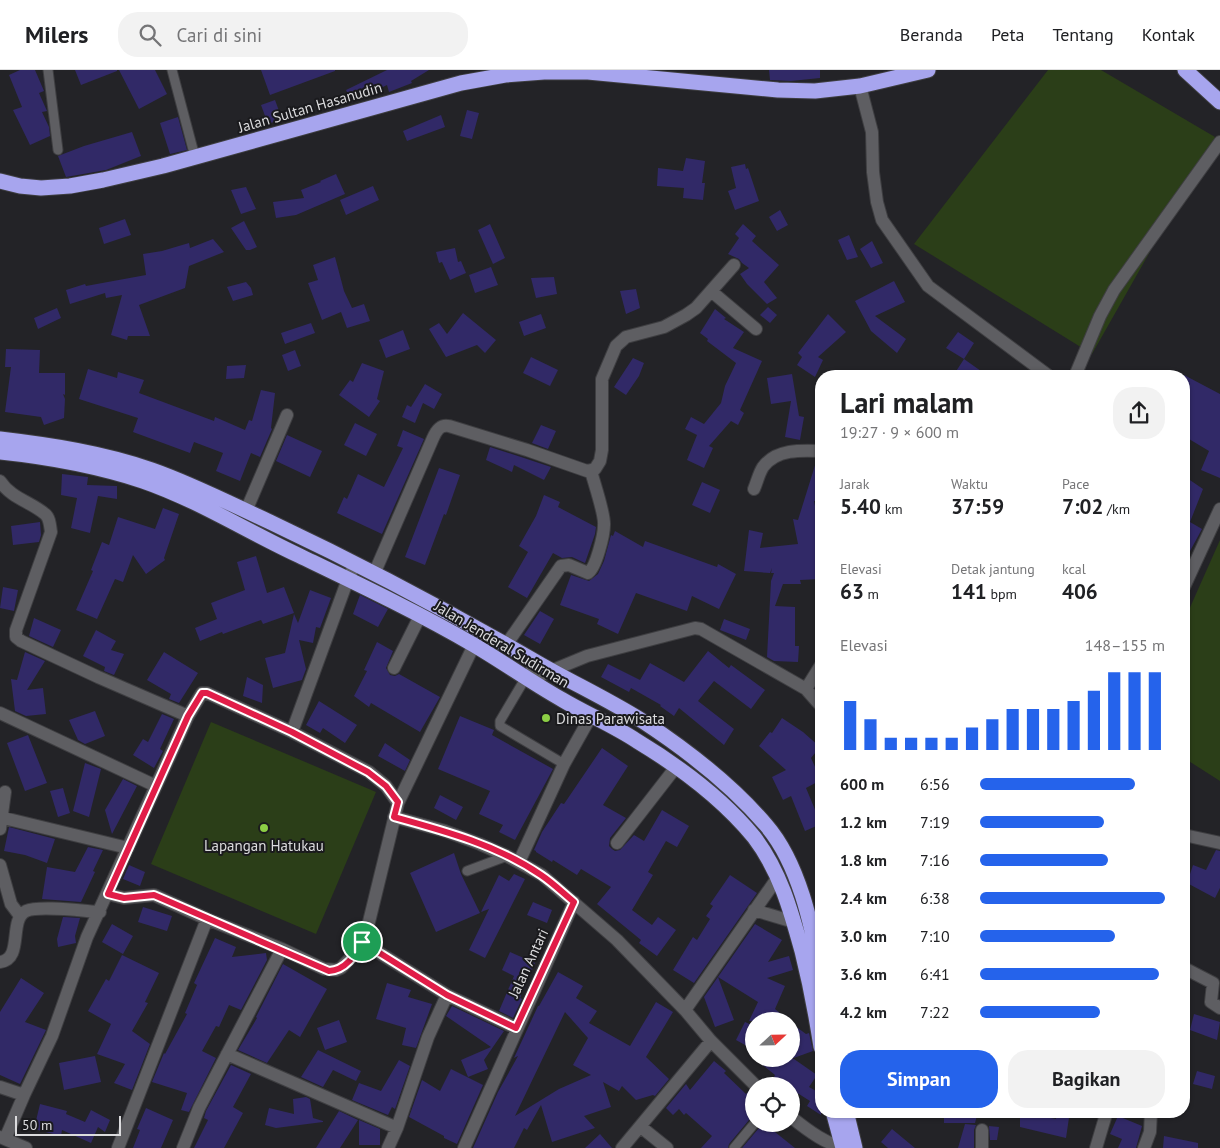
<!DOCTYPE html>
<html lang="id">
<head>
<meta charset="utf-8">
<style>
  body { margin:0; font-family:"PT Sans",sans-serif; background:#f2f2f2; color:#202124; height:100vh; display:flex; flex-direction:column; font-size:19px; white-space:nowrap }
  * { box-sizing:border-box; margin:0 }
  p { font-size:16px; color:#757577 }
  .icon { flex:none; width:28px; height:28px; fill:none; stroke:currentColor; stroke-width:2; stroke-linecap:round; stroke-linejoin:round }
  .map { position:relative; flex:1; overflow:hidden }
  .drawer { position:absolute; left:815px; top:300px; width:375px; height:748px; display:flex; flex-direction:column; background:#fff; border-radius:20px; box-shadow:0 1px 4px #0004 }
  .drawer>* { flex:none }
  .needle { width:32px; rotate:68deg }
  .fabs { position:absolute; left:745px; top:942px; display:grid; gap:10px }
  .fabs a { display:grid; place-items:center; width:55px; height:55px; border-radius:50%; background:#fff; box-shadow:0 1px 4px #0004; font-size:25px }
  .scale { position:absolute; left:15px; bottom:12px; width:106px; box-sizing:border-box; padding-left:5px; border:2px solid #dbdbdd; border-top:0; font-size:14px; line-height:18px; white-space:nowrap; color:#dbdbdd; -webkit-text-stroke:4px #1a1a1d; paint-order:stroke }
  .pin { position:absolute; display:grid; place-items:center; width:42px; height:42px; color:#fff; margin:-21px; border:2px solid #fff; border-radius:50%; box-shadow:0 1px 5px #0007 }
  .round { display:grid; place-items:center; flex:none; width:52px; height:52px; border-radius:20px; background:#f2f2f2 }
  .overview { display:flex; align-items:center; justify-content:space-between; height:85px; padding:0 25px }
  h1 { font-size:28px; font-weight:700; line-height:38px }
  .metrics { display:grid; grid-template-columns:repeat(3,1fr); gap:8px; height:85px; padding:5px 25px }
  .metrics div { display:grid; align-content:center }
  .metrics b { font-size:21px; font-weight:700 }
  .metrics small { font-size:14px; font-weight:400 }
  .metrics p { font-size:14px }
  .chart { height:140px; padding:10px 25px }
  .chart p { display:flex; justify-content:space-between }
  .chart svg { width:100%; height:90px; margin-top:5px; stroke:#2563eb; stroke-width:6 }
  .cta { display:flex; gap:10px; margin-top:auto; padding:10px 25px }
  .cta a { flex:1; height:58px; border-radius:20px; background:#2563eb; color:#fff; font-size:20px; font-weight:700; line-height:58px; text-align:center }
  .cta a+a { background:#f2f2f2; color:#202124 }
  ul { padding:0 25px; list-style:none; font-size:16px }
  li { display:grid; grid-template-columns:80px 60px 1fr; align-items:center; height:38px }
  li i { height:12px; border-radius:6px; background:#2563eb }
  header { display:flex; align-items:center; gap:30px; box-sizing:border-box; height:70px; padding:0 25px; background:#fff; border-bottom:1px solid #e0e0e0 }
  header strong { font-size:24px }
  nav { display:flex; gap:28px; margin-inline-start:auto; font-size:18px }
  .search { width:350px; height:45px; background:#f2f2f2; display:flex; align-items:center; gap:12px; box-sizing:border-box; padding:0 18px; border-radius:20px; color:#757577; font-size:19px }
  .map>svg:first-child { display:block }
  .green { fill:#2b3e18 }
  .building { fill:#312967; fill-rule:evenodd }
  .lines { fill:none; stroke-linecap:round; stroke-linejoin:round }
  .lane-casing { stroke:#3e3e41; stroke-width:11 }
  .street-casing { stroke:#3e3e41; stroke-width:14 }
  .highway-casing { stroke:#3e3e41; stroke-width:17 }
  .lane { stroke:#5e5e62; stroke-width:9 }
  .street { stroke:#5e5e62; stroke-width:12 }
  .highway { stroke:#a7a5ee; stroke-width:15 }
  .route-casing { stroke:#fff; stroke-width:10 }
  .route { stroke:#e11d48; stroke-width:6 }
  .poi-dot { fill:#8cce45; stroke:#1a1a1d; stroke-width:2 }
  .labels { text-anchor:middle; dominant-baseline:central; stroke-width:4; stroke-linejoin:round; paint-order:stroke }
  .street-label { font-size:15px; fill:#dbdbdd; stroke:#1a1a1d }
  .poi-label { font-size:15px; fill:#dbdbdd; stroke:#1a1a1d; text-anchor:start }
</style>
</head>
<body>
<header>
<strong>Milers</strong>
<div class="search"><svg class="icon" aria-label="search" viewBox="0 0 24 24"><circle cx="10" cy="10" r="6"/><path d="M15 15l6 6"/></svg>Cari di sini</div>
<nav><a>Beranda</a><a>Peta</a><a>Tentang</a><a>Kontak</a></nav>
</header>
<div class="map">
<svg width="1220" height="1078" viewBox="0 0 1220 1078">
  <rect width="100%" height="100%" fill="#232327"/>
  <path class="green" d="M1048,0H1101L1215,67L1092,284L914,174Z
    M1220,470V711L1184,688V551Z
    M211,652L376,722L316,864L151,794Z"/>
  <path class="building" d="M20,0H35L44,21L39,23L47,41L42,42L49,57L50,66L30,75L13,40L22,37L9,5Z
    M75,0H117V1L81,15Z
    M119,0H155L167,24L139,39Z
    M261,0H335V1L270,25Z
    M387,0H429L411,11L412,13L389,22L387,15L352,32L346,20Z
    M769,0H820V8L791,11L770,10Z
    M275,30L282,49L268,54L261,35Z
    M467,40L479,43L472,69L460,66Z
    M441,45L445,57L407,71L403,61Z
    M178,47L187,80L170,84L160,53Z
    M132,62L141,86L106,100L66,107L58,86L84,76Z
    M686,88L705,91L702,113H705L703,130L683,128L684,118L657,116L658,98L683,101Z
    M745,94L746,99L748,98L759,131L735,140L728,121L736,118L731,97Z
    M336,104L345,124L296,145L276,148L273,132L304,128L301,120L321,112L320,111Z
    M373,116L379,130L346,145L340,130Z
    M246,117L256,139L241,144L231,120Z
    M780,140L788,155L777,161L769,147Z
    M125,149L131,165L104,174L99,158Z
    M244,151L257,177L250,180H246L231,158Z
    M490,154L505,188L493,194L478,160Z
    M743,154L756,166L752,171L779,195L764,212L777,228L767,234L747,214L740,204L749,198L742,193L739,189L728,184L739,168L735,164Z
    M849,165L858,187L847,190L838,170Z
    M213,169L224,182L189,196L185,218L139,235L150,266H128L127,270L111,265L122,225L106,228L105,223L70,234L66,220L85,214L86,216L146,205L143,184L162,181L189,173L190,178Z
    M872,171L883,193L871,198L860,179Z
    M455,178L458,192L461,191L466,203L450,210L442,192L439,193L436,182Z
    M335,187L344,221L352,238L364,234L370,251L347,258L341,242L322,250L308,213L318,210L313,195Z
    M491,197L498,215L475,223L469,205Z
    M554,207L557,224L536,228L531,208Z
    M894,211L905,232L875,246L906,269L897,283L871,261L855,231Z
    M246,212L251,218L253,225L233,231L227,217Z
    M636,219L640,238L626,244L620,221Z
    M768,237L777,245L770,253L760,245Z
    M57,238L61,248L38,259L34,248Z
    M715,239L726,248L724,249L744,262L733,278L762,291L740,340L744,343L738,355L731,351L709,376L713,378L704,398L687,390L697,365L685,359L691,347L704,354L721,333L725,316L736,293L707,271L708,269L700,263Z
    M463,243L496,270L485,283L477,275L446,287L429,259L439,253L447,264Z
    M541,244L546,258L524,266L519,252Z
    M828,244L846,262L818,287L823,290L815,307L797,295L802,287L798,283Z
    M311,253L315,263L285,274L281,263Z
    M403,260L410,279L386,288L379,270Z
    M958,262L974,273L964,289L946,278Z
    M6,279L40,280L39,303H65V325L63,324L65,329L64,348L44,355L41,347L5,342L11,297H5Z
    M295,280L301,296L288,301L282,285Z
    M531,287L558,300L550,316L523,303Z
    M633,288L644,293L639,306L626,325L614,317Z
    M964,289L988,306H953Z
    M362,293L384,301L377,329L380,331L369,347L339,325L350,310L353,312Z
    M246,295L244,308L226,309L227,296Z
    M88,299L117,308L118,302L144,310L139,323L214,351L215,347L245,360L249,350L252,351L261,320L275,323L271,358L272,359L260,387L251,383L240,411L216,401L223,383L194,372L190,383L133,362L138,348L79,329Z
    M792,304L799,346L804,347L800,370L785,367L791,331L771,334L767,308Z
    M1184,305L1220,324V408L1201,400L1209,381L1184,366Z
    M425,314L442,324L434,339L423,333L415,353L402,347L407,335L411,337Z
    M355,353L377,364L366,386L344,375Z
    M541,355L556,361L548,379L532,373Z
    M403,360L424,369L382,464L337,443L344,427L347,429L358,404L384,417L403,378L397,376Z
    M287,365L322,381L310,407L276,391Z
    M490,377L524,388L551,397L544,410L514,395L512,402L486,390Z
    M817,389H821V411L819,431H814L821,466V509L800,510L801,514H783L775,536L795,537V576H799L798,592L774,591L767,587L771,511L774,503H771L772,498L770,503L744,501L749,460L763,463L760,478L798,474L793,449L798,450Z
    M439,398L460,405L446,445L444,444L425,495L405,487Z
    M62,404L88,407L87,415L117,416V429L98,426L90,463L71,458L77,428L61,425Z
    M1184,406L1203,419L1190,452L1202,459L1184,492Z
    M702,412L720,420L710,443L692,435Z
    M544,425L560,432L558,437L596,457L595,464L585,493L572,487L562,488L553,483L527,528L508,517L528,482L519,476L536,446Z
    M163,438L179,444L164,488L165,490L146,504L133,485L123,512L115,509L97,549L76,540L93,501L91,500L102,472L109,475L118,447L155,459Z
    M40,452L41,465L39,472L13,475L11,456Z
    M615,461L643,477L645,471L717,497L718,494L736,504L719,539L692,526L687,541L636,523L618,564L597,554L599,549L560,535L571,505L589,511L598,504L604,491L611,465L613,466Z
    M256,486L267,523L284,517L294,543L263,554L261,550L223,564L222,562L200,571L195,558L217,549L211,533L245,520L237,492Z
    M3,517L18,520L14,541L0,538Z
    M310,520L331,528L320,558L316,557L313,573L299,570L306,599L302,610L273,618L265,588L285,583L294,544L298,553Z
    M360,525L388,539L378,557L353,544Z
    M540,541L554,549L540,574L524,565Z
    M34,548L61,560L53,577L29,566Z
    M724,549L750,559L746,570L720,560Z
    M96,560L116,571L111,580L124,584L114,605L104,601L105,597L83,586Z
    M377,572L393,581L386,598L390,605L395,606L399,604L440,627L420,662L371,633L369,637L354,626L367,601L364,600Z
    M708,581L729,598L731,595L765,620L751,639L714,611L698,631L734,659L724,675L679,638L674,646L660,636L661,635L631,618L629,622L601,607L608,594L640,610L650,593L684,612Z
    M25,582L45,591L27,620L43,618L46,644L26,646L15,641L11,609L17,610Z
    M164,582L198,603L179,633L169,629L171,624L147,610Z
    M247,607L263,615L262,633L243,626Z
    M319,631L357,655L345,673L323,658L320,663L306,655Z
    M95,641L105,666L85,674L78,670L69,650Z
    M162,644L174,649L160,679L163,681L154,698L133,685L143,669L148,672Z
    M460,646L494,660L492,665L553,699L515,770L499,762L503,755L479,744L490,721L438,699Z
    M782,648L803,662L820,677L811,688L821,710L806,718L821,754L805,761L791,726L783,730L772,707L786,700L759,676L770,662L772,663Z
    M28,665L47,713L25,721L7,673Z
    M385,673L410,690L405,701L378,686Z
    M602,678L628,696L603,735L626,748L610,768L609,776L612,779L615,781L620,780L634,765L644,771L662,740L689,756L677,777L666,771L648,802L653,805L632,840L652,855L658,847L676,860L657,886L639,873L641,870L597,834L611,817L581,799L577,805L553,790L552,792L536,782V781L534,780L542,762L561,733L564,734Z
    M85,693L101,699L89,747L73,741Z
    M123,709L137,716L112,764L105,740Z
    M63,718L70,743L58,747L50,721Z
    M440,725L463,737L456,750L434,738Z
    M9,757L55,769L47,793L25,785L4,781Z
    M88,777L103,780L93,801L95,802L81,832L42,829L47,797L75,802Z
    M1216,780L1220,781V818L1215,828L1187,813L1193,795L1206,800Z
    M454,783L461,804L480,843L436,862L410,803Z
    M129,795L145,802L140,816L123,809Z
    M514,804L525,809L485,888L469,880L489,839L481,842L499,805L509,811Z
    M730,805L757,823L694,913L673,900L693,867L697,870L710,849L706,846L713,836L710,834Z
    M533,832L552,840L547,853L527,845Z
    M143,837L172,846L167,861L138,852Z
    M63,847L80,848L75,866L76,873L58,877L57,869Z
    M112,854L133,866L123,884L102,872Z
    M755,854L782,870L768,892L789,886L793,900L767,908L785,916L775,939L790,951H749L758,932L718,907L734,950L715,957L704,927Z
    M215,868L236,877L232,887L266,883L267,890L241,940L229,935L219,957L216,956L202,981L216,988L189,1042L181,1040L187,1023L152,1012L164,983L165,984L187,944L185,943L197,915L194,913Z
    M510,882L535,893L520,928L522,929L513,948L499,941L514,906L502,900Z
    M122,885L159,903L145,932L148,933L132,961L150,974L132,1020L114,1013L125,994L97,984L111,954L88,941L106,909L109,911Z
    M283,894L327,919L300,967L289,960L267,993L238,980L257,948L256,947Z
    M558,902L583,916L576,928L597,941L589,953L630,976L656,932L673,942L646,987L669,1009L655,1026L653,1025L636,1030L622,1016L619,1021L603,1012L611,1037L584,1046L595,1058L552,1072L541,1035L527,1060L524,1058L514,1078H473L498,1022L518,986L514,988L538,936H539ZM565,942L588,968L573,995L591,1005L559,1019L515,1046Z
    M21,908L44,923L25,952L46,960L20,1014L0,1005V942Z
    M387,913L411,920L408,927L432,934L416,978L402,975L406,958L376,949Z
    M452,936L504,961L484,990L488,999L468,1007L461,990L491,977L446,946Z
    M1194,944L1220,952L1217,970L1190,960Z
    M339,950L347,972L325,980L317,958Z
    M745,952L754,956V980L736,970Z
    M791,953L806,964L809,963L813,981L791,989H794L817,1005L809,1017L816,1021L821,1011V1045L807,1036L810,1031L791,1019V1016H788L774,1007L775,1005L755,989H791Z
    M318,980L361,1001L356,1011L333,1000L323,1017L301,1007Z
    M95,986L101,1012L64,1020L59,993Z
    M399,990L410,996L395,1039L392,1037L388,1045L352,1030L359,1013L381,1021Z
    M714,991L726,1001L724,1003L746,1024L749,1021L754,1024V1048L749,1050L729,1074L728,1078H701L712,1066L686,1043L684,1045L679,1039L673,1045L666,1038L686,1014L690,1020Z
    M231,995L251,1004L233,1037L243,1043L224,1078H194L208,1050L204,1048L206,1041Z
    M451,999L483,1015L457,1074L444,1068V1066L409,1047L422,1010L440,1021Z
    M1197,1001L1215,1006L1212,1019L1193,1014Z
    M306,1027L310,1029L313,1048L323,1051V1052L276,1058L265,1055L269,1038L294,1044L293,1029Z
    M40,1034L67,1041L66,1044L85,1052L91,1040L110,1050L105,1062L98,1057L91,1073L62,1060L61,1066L34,1059Z
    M146,1038L173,1050L161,1078H133L140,1060L137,1059Z
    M339,1041L358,1050L340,1078H316Z
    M944,1041H978L975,1053H944Z
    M1057,1041H1070L1066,1068L1020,1057V1042L1056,1049Z
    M1118,1046L1142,1056L1136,1078H1118L1122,1069L1110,1064Z
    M359,1050L380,1059V1075H359Z
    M760,1054H765L795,1078H742L759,1058Z
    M965,1054L976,1055L974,1060V1078H958Z
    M989,1056L999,1057L997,1070H990Z
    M892,1059L915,1078H888L881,1072Z
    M600,1064L612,1078H585Z
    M1164,1066L1198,1073V1078H1163Z"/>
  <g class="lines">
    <defs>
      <path id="lane" d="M48,0L58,80
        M172,0L195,87
        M535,592L500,651V656L564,694
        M467,801L507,786
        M734,1078L754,1054"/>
      <path id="street" d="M860,16L872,62L873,102L877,132L882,150L928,216L1049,306
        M711,221L756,259
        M1075,306L1100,246L1114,220L1220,72
        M0,411C11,428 31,432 45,444C50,448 50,456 51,462L16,560V567L21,571L98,607L188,646
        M754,419C757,412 759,403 763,397C776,379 801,380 821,381
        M246,441L287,345
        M374,504L433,368C436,361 440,354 449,356L527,380L587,401L595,399L600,391L602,380V309L616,276L626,267L664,257L686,245L696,238L734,195
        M1184,517L1220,439
        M506,575L561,496L569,495L588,503C596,498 604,465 604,455C605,444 594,413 591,401
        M394,598L420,546
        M529,610L587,586L695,558L701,559L806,619L821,636
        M806,619L821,595
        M0,643L156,716
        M292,662L348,509L355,494
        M0,747L128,778
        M394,747L445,761L480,774L507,786L542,805L617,870L685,940L711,971L756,1016
        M0,759L5,722
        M1184,765L1220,773
        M617,773L676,697
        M519,792L564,694L591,646
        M0,795L11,834L20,846
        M108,824L124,828L154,825L207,849L282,879L324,899L336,900L341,898L356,882L367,860L398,733L474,575
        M754,840L794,852
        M362,872L447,925L516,958
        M0,892C24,889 8,850 26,841C39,835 84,841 100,842
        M1184,898L1213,913L1211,932L1220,938
        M685,940L778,807
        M227,984L397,1058L428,967L447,925
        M0,1017L24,1025
        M791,1047C806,1059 830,1078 850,1078
        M641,1057L667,1078
        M0,1067L26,1078
        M5,1069L24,1025L52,966L87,867L188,646L202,623H207L292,662L369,702L386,716L398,733
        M118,1078L207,849
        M183,1078L199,1038L282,879
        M388,1078L397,1058
        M464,1078L574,832
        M622,1078L711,971
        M982,1078V1060
        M1096,1078L1107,1041
        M1144,1078L1150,1062L1151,1041"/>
      <path id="highway" d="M1185,0L1220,32
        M0,111L20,116L41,118L70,116L103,110L163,96L461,13L505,5L544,2H588L778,20L815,21L860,16L928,0
        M0,369C51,375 103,383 152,400C192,414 231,434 270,452C359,494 446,540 531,589C568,611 608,629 644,652C688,681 731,714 766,755C799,793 812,856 821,904
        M0,382C48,387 97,396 143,411C198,430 248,462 300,486C358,514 417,542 474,575C503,592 531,612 561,629C586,644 613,655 637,671C680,697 722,728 754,767C780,801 791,841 802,881C810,913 816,944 821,977
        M833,1041L843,1078
        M846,1041L855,1078"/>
    </defs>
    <use href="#lane" class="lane-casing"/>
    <use href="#street" class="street-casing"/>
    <use href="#highway" class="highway-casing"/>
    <use href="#lane" class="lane"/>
    <use href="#street" class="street"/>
    <use href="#highway" class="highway"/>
  </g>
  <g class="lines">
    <defs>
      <path id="route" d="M202,623H207L292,662L368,702L386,716L398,732L394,747C445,761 497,775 541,805C553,813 563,823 574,832L516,958L447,925L362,872C355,885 346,900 329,901L154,825L124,828L108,824L188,646Z"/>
    </defs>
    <use href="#route" class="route-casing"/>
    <use href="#route" class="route"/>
  </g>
  <g class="poi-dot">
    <circle cx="546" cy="648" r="5"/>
    <circle cx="264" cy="758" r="5"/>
  </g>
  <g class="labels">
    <g class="street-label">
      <text transform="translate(310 37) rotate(-16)">Jalan Sultan Hasanudin</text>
      <text transform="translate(502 574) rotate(31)">Jalan Jenderal Sudirman</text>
      <text transform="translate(528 893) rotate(-65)">Jalan Antari</text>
    </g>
    <g class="poi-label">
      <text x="556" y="648">Dinas Parawisata</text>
      <text x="264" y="775" text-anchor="middle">Lapangan Hatukau</text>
    </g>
  </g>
</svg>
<div class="fabs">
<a><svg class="needle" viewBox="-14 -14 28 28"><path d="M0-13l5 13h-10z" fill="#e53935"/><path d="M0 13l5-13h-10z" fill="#757577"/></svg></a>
<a><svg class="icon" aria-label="locate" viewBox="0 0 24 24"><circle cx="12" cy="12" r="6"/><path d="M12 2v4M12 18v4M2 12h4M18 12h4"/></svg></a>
</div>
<div class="scale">50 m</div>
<div class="pin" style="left:362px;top:872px;background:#1e9e55"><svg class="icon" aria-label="arrive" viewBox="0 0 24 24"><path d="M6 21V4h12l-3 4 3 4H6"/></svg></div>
<section class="drawer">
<div class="overview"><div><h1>Lari malam</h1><p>19:27 · 9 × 600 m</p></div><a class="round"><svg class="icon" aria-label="share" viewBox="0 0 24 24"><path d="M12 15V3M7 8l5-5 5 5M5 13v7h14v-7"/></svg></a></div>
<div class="metrics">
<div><p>Jarak</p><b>5.40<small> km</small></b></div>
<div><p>Waktu</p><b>37:59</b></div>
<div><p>Pace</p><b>7:02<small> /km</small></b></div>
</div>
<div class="metrics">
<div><p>Elevasi</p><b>63<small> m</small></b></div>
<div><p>Detak jantung</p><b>141<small> bpm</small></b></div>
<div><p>kcal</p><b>406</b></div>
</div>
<div class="chart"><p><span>Elevasi</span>148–155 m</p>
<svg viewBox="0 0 160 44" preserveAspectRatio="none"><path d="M5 44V20M15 44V29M25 44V38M35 44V38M45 44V38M55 44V38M65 44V33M75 44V29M85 44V24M95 44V24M105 44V24M115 44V20M125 44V15M135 44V6M145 44V6M155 44V6"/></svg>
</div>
<ul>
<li><b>600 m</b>6:56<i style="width:84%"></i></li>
<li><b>1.2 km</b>7:19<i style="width:67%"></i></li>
<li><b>1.8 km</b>7:16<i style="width:69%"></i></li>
<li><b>2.4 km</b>6:38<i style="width:100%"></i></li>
<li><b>3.0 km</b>7:10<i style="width:73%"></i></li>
<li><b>3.6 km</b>6:41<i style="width:97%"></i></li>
<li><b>4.2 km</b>7:22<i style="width:65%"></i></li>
</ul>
<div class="cta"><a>Simpan</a><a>Bagikan</a></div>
</section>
</div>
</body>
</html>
